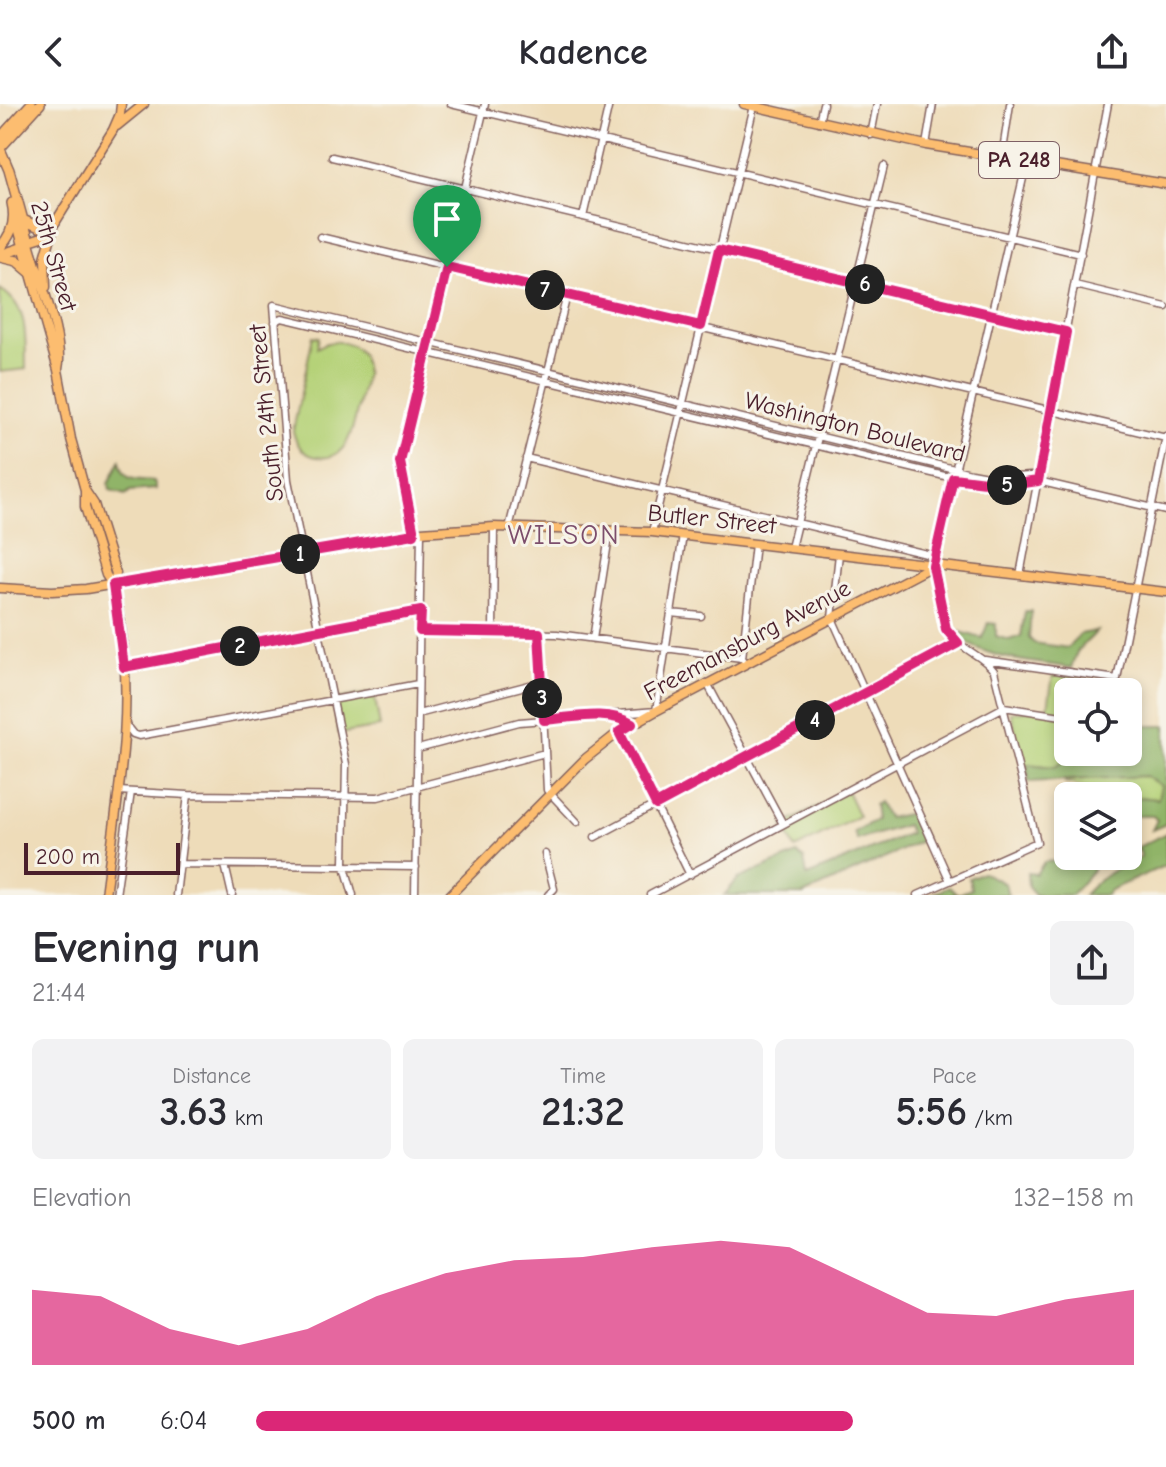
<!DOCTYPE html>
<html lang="en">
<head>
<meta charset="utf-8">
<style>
  body { margin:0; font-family:"Comic Neue",sans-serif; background:#f2f2f3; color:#2b2b33; height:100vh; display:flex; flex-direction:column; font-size:30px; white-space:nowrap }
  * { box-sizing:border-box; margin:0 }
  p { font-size:26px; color:#7c7c81 }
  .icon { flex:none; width:44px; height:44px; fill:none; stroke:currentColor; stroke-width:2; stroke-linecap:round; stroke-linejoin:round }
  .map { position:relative; height:791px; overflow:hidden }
  .panel { display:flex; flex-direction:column; background:#fff; flex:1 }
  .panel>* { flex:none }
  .fabs { position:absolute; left:1054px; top:574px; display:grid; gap:16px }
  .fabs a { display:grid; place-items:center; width:88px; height:88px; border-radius:12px; background:#fff; box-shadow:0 4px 12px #0003; font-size:40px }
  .scale { position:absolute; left:24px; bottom:20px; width:156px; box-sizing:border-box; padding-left:8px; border:4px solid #4a1f2b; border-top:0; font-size:22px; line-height:28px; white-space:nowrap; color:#4a1f2b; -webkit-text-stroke:6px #f7f3e8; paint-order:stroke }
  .pin { position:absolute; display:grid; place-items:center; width:68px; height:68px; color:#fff; margin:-82px -34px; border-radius:50% 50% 50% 0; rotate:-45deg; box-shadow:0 0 8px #0007 }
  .pin .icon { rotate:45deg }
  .km { position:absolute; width:40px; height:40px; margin:-20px; border-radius:50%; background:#222; color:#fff; font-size:22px; line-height:40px; text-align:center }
  .round { display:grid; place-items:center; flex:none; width:84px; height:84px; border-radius:12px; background:#f2f2f3 }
  .overview { display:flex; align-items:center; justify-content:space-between; height:136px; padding:0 32px }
  h1 { font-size:44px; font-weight:700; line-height:60px }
  .figures { display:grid; grid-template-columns:repeat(3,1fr); gap:12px; height:136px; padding:8px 32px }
  .figures div { display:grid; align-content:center; border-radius:12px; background:#f2f2f3; text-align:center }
  .figures b { font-size:40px; font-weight:700 }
  .figures small { font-size:22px; font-weight:400 }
  .figures p { font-size:22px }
  .chart { height:224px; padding:16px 32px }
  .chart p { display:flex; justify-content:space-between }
  .chart svg { width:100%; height:144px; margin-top:8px; fill:#db2777; opacity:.7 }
  ul { padding:0 32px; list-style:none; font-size:26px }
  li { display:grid; grid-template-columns:128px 96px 1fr; align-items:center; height:60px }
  li i { height:20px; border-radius:10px; background:#db2777 }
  header { display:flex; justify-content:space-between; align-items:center; height:104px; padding:0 32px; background:#fff; font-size:36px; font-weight:700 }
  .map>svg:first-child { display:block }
  .green { fill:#b5d278; stroke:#807852; stroke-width:2 }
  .forest { fill:#90b468; stroke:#6d6a4a; stroke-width:2 }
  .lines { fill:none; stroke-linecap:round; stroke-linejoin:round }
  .minor-casing { stroke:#83615d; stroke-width:9 }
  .major-casing { stroke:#83615d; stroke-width:11 }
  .highway-casing { stroke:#83615d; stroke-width:12 }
  .minor { stroke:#fff; stroke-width:6 }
  .major { stroke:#fcbd6f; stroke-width:8 }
  .highway { stroke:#fcbd6f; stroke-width:9 }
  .route-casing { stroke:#fff; stroke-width:16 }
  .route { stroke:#db2777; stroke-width:10 }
  .labels { text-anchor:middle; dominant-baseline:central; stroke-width:6; stroke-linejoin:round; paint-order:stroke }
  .shield { fill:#f7f3e8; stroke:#7e5f64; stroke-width:2 }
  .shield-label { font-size:22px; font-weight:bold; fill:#4a1f2b }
  .street-label { font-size:24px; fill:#4a1f2b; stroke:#f7f3e8 }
  .quarter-label { font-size:28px; letter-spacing:2px; fill:#7c4e6c; stroke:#f7f3e8 }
</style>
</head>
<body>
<header><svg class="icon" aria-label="back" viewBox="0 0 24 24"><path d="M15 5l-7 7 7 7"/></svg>Kadence<svg class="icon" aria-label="share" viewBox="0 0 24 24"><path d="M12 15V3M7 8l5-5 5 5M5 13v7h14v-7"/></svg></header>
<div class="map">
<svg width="1166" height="791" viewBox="0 0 1166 791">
  <rect width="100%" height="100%" fill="#f7f3e8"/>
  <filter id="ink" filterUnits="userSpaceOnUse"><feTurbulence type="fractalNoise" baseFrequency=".0125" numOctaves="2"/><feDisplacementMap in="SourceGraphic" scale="16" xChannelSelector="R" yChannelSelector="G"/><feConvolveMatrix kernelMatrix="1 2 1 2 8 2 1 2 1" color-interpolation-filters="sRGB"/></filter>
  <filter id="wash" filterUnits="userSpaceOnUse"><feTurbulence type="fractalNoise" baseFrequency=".006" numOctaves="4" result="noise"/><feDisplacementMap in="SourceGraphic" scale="32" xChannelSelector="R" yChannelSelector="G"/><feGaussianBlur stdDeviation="1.8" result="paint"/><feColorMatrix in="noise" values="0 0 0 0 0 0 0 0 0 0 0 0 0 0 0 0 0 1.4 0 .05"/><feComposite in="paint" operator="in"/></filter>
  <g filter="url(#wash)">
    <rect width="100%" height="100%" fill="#eedcb9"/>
    <path class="green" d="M0,185C30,203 25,234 26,265L0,268Z
      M313,232L319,233L317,244C336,232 362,238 365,263C367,273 362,284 360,294C354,317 351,358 317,353C303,351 296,340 293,327Z
      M1053,571L1106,577L1097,582L1099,588H1068V648H1102L1099,655H1067L1056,663L1028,660V670H1025L1011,608L1048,604Z
      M374,588L380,623L339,630L332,596Z
      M1146,672L1162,682L1158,696L1139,693L1128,705V692H1095L1087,684L1064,678L1099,673Z
      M847,687L859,712L795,745L783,721Z"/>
    <path class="forest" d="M120,357C124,379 135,375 154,377L156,385L130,387L126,391L110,386L109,379Z
      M1025,507H1031L1029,534L1034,539L1068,544L1080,530L1097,527C1081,546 1079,538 1071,564C1034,557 989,557 959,533L960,528L982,534L988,519L996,520V532L1009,536L1021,532Z
      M1128,598L1131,617L1145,622H1166V720L1152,726L1157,716L1153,712H1134L1128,716V705L1139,693L1158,695L1161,682L1146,672L1029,678L1027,660L1055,663C1071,652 1080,651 1099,655L1102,648H1128Z
      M878,698L888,714L912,709L925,735L803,791H724L738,775L797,750L804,755L807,772L910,729L906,721L857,736L854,728L876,716L874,701Z
      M1166,729V761L1110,786L1106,791H1084C1101,772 1118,763 1141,753L1140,746L1128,750V748Z
      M1081,752H1092L1093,766L1071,791H1035L1028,782L1027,769L1036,770L1044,758L1057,757L1070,760Z
      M982,768L1005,780L1008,791H930L949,783L958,790L971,785L969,774Z"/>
  </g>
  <g filter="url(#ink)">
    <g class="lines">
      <defs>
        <path id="minor" d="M451,0L1081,150
          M819,18L823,0
          M871,31L877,0
          M926,41L933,0
          M332,53L1066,228
          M1002,53L1010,0
          M583,113L609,0
          M320,133L1166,334
          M1075,181L1166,203
          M275,218L282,214L291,216L953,374L1010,381L1038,377
          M526,354L935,452
          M509,424L567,191
          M652,428L754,2
          M414,430L400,358L485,0
          M791,444L884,62
          M839,450L832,514L950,777
          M1020,471L1108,0
          M671,509L701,512
          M420,527L557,530L734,553L742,554L746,559
          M493,529L494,423
          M539,529L547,686L577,718
          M593,535L610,426
          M742,554L755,440
          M985,556L1117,575L1166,332
          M124,563L421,507
          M707,579L783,720
          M418,610L541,578
          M613,613L632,620
          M125,620L133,630L139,632L418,580
          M619,628L690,771
          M418,645L519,618L656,607L683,431
          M118,687L188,691L378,693L545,649
          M595,733L958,539
          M545,750L554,785L548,791
          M180,760L416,763
          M225,761L232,791
          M116,791L131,688
          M176,791L188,691
          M353,791L344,759L346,660L288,376L274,201L971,369L998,374L1031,372L1038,377L1166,407
          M415,791L421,428
          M650,791L1004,603L1068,613
          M918,791L1037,738L994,567C985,554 970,549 959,539C938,523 938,486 933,462L1027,57"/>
        <path id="major" d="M744,0L926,41L1166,80
          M117,22L144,0
          M15,113L58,266L71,335L85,386V403L106,471C116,485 117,502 120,519C135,609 116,701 105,791
          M29,138C37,170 65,235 58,265
          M23,139L42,133L53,122L113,26L120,10L121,0
          M46,183L45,154L53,126
          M86,388L94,400L116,470L113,481
          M0,484L52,487L86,485L421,428L494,423L652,428L1166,488
          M450,791L585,655L619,628L656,607L932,462"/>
        <path id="highway" d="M0,34L31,0
          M0,44L40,0
          M0,45L9,66L29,138L24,143L0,151
          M23,116L39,123L55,118
          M0,143C12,131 16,116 12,99
          M0,153L17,157L31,169"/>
      </defs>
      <use href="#minor" class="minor-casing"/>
      <use href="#major" class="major-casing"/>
      <use href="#highway" class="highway-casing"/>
      <use href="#minor" class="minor"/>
      <use href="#major" class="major"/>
      <use href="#highway" class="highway"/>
    </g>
  </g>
  <g class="lines" filter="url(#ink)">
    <defs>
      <path id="route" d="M719,146L1066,228L1038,377L1010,381L953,374L933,462L946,525L958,539L656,701L619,628L632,620C607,605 572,614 544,616L539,529L420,527L421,507L124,563L113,481L414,430L400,358L447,163L701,222Z"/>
    </defs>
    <use href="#route" class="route-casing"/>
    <use href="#route" class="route"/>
  </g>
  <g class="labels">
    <rect class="shield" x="979" y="38" width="80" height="36" rx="6"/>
    <g class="shield-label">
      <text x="1019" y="56">PA 248</text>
    </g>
    <g class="street-label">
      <text transform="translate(54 152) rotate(74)">25th Street</text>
      <text transform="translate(266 309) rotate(-96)">South 24th Street</text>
      <text transform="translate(855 323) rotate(14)">Washington Boulevard</text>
      <text transform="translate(712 415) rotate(6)">Butler Street</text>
      <text transform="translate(747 536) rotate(-28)">Freemansburg Avenue</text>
    </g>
    <g class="quarter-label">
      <text x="564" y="431">WILSON</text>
    </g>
  </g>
</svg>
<div class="fabs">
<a><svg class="icon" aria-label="locate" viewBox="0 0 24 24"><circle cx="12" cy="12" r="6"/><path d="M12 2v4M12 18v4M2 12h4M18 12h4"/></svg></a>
<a><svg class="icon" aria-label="layers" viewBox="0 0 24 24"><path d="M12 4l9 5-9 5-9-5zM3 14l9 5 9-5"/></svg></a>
</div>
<div class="scale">200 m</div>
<div class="pin" style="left:447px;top:163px;background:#1e9e55"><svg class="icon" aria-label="arrive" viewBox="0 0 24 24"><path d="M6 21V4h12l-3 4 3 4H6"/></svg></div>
<b class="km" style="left:300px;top:450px">1</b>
<b class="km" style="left:240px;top:542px">2</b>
<b class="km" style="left:542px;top:594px">3</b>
<b class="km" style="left:815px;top:616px">4</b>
<b class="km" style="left:1007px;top:381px">5</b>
<b class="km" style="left:865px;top:180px">6</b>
<b class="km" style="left:545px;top:186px">7</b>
</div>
<section class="panel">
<div class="overview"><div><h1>Evening run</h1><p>21:44</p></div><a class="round"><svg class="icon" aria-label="share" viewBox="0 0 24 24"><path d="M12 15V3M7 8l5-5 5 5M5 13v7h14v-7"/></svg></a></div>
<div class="figures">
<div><p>Distance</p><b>3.63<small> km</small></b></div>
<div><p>Time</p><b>21:32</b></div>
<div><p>Pace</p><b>5:56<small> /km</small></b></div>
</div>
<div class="chart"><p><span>Elevation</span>132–158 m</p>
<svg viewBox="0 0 160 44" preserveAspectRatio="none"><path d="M0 44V21L10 23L20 33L30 38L40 33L50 23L60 16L70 12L80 11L90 8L100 6L110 8L120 18L130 28L140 29L150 24L160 21V44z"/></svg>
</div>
<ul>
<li><b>500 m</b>6:04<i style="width:68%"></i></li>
</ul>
</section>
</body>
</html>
